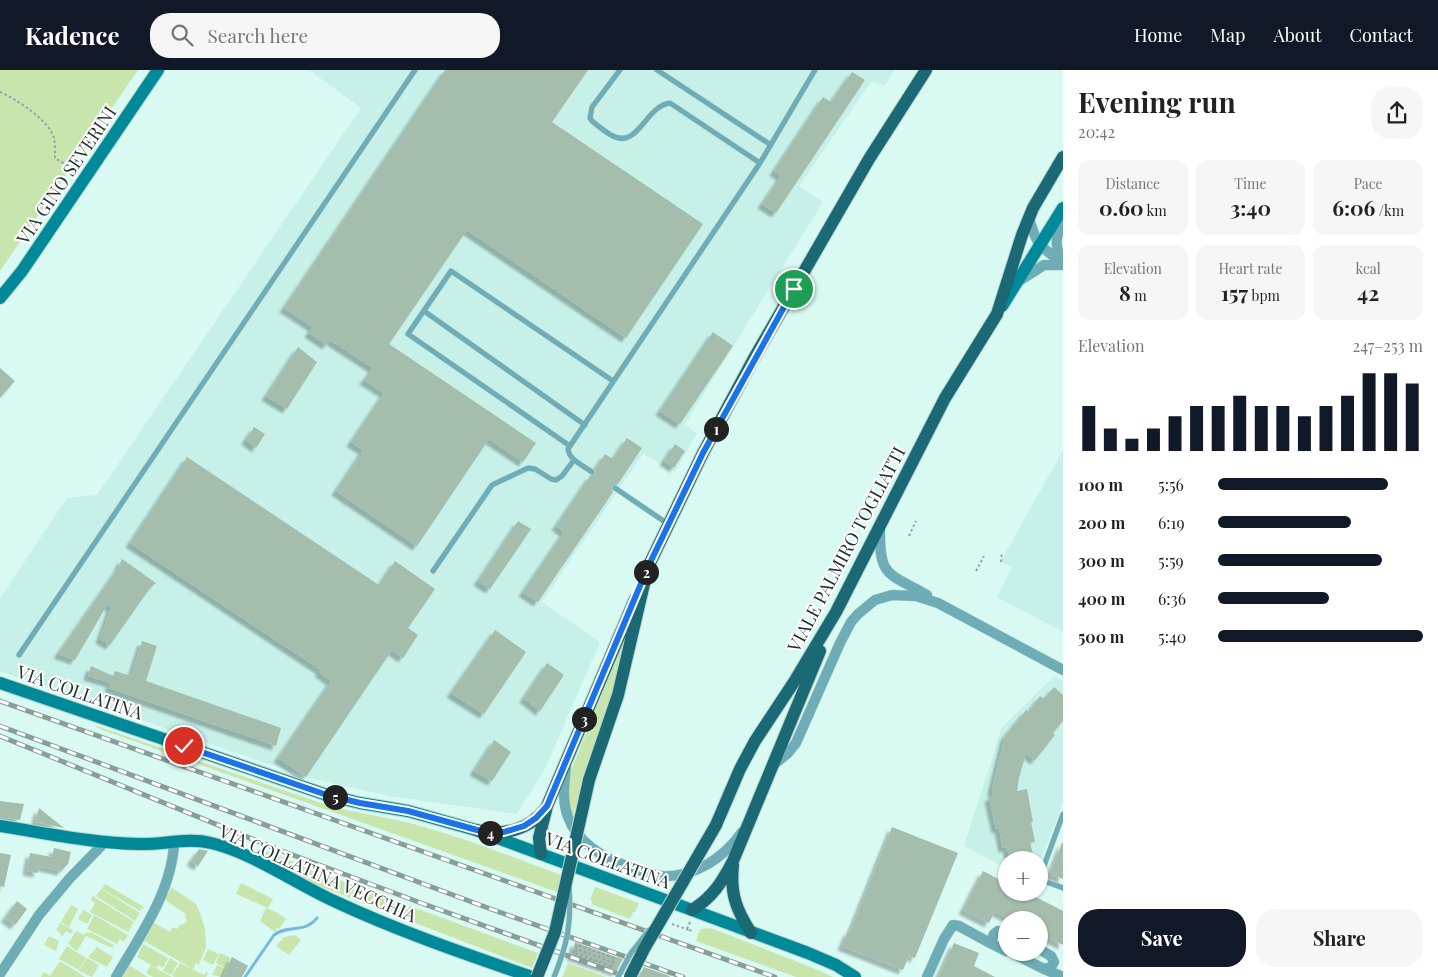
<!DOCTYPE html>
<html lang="en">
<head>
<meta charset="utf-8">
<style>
  body { margin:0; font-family:"Playfair Display",serif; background:#f6f6f6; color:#222; height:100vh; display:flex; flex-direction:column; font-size:19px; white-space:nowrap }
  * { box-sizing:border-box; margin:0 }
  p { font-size:16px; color:#767676 }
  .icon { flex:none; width:28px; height:28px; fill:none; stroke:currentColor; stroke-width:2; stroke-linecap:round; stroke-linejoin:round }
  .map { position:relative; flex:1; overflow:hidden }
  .sheet { display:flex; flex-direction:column; background:#fff; width:375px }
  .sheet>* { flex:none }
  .tools { position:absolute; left:998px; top:781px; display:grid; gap:10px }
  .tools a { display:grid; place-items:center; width:50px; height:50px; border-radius:50%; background:#fff; box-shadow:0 1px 4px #0004; font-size:25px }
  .pin { position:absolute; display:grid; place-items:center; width:42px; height:42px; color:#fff; margin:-21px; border:2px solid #fff; border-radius:50%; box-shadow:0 1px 5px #0007 }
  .km { position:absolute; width:25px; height:25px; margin:-12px; border-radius:50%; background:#222; color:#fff; font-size:14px; line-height:25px; text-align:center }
  .round { display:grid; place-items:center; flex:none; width:52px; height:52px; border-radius:20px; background:#f6f6f6 }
  .head { display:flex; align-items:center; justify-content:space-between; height:85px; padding:0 15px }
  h1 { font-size:28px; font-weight:700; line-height:38px }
  .metrics { display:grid; grid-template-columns:repeat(3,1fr); gap:8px; height:85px; padding:5px 15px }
  .metrics div { display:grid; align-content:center; border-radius:12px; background:#f6f6f6; text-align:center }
  .metrics b { font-size:21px; font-weight:700 }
  .metrics small { font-size:14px; font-weight:400 }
  .metrics p { font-size:14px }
  .chart { height:140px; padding:10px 15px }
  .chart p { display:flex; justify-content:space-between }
  .chart svg { width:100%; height:90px; margin-top:5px; stroke:#111827; stroke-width:6 }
  .primary-button { display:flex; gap:10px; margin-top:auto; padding:10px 15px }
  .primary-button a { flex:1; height:58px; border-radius:20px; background:#111827; color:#fff; font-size:20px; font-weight:700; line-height:58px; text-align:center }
  .primary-button a+a { background:#f6f6f6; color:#222 }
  ul { padding:0 15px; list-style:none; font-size:16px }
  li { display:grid; grid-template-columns:80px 60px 1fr; align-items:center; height:38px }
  li i { height:12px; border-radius:6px; background:#111827 }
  header { display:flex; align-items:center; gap:30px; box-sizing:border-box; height:70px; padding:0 25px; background:#111827; color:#fff }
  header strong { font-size:24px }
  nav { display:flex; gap:28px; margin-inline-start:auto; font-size:18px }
  .search { width:350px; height:45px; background:#f6f6f6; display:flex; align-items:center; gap:12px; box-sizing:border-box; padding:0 18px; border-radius:20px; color:#767676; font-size:19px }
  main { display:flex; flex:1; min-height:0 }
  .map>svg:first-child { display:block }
  .built { fill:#c6f0e8 }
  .green { fill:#c8e5ae }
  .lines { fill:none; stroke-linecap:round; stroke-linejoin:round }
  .stream { stroke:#78badf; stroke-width:3 }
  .building { fill:#a5bdad; filter:url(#shadow) }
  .lane-casing { stroke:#b9d6d0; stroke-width:6 }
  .street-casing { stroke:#b9d6d0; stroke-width:11 }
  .secondary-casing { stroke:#b9d6d0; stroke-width:14 }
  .primary-casing { stroke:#b9d6d0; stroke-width:14 }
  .path { stroke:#8ea6a2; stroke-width:2; stroke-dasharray:2.5 2.5; stroke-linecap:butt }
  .lane { stroke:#6eacb6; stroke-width:5 }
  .street { stroke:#6eacb6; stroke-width:10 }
  .secondary { stroke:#008998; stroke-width:12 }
  .primary { stroke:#1a6974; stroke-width:12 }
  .rail-casing { stroke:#879e99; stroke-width:5 }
  .rail { stroke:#fff; stroke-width:3; stroke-dasharray:9; stroke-linecap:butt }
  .lane-bridge-casing { stroke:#b9d6d0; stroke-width:6; stroke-linecap:butt }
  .primary-bridge-casing { stroke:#b9d6d0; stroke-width:14; stroke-linecap:butt }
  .lane-bridge { stroke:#6eacb6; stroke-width:5 }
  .primary-bridge { stroke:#1a6974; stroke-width:12 }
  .route-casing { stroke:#fff; stroke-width:10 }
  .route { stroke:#1a73e8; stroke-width:6 }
  .labels { text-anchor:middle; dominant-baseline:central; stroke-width:4; stroke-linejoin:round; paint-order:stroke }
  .street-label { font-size:18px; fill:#25312f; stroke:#fff }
</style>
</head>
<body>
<header>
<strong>Kadence</strong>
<div class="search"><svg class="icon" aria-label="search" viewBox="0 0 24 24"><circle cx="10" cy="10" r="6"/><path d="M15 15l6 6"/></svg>Search here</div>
<nav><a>Home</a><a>Map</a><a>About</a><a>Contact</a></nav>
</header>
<main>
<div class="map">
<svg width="1063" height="907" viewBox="0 0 1063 907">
  <defs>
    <filter id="shadow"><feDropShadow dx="-4.5" dy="4.5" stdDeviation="1" flood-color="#0004"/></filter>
  </defs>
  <rect width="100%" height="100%" fill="#d9faf3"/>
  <path class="built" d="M309,0H895L885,15L871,12L799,116L823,132L685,354L697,364L675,402L643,384L542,532L600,572L545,699L517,744L389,726L306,707L0,601V529L67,428L97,425L361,38Z
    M1063,380V562L997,527L1012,498L1001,491Z
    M1054,606L1063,611V733L1039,794V790H1006V798L964,776L1002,657Z"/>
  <path class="green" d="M0,0H138L0,201Z
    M622,575L613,625L588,696L572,748C566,732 567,714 572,698Z
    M97,656L324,734C357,744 391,747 424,757C471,770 516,789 561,805L557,822L97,658Z
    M260,779L334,808L538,883L532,898L304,810L274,794L270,790L259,783Z
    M241,813L273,829L268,838L236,824Z
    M105,814L144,837L140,841L102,819Z
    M171,817L196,834L200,843L205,859L206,877L199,895L196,893L193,899L144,871L154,853L170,862L173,857L177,859L181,854L183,855L187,851L185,847L186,844L165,830Z
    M595,817L639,833L635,842H633L630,849L591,834L593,831L590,830Z
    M101,819L140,843L135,851L96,826Z
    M93,826L134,852L128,862L90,842L95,833L91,830Z
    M71,835L78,839L69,857L61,852Z
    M266,838L276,842L286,849L279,859L277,858L275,862L260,851Z
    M83,840L92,845L87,854L78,849Z
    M94,845L128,865L124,872L120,869L117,874L87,859Z
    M60,853L73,860L71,864L66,861L62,867L61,866V864L56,860Z
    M711,858L818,900L833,907H796L696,871L700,859Z
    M76,861L84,865L86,862L88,863L90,862L114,875L112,878L86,866L77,881L68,874Z
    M295,865L301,870L289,885L276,876L284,867Z
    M49,866L59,871L56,881L44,875Z
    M143,874L168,888L163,898L158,895L156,898L152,896L172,907H153L146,903L151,895L137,887Z
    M67,876L86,888L79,900L59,889Z
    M97,877L113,887L107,897L88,887Z
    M208,879L219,884L213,895L203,890Z
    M220,883L231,888L225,898L216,893Z
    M87,888L99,895L92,907L79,901Z
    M170,888L178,893L171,905L163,901Z
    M60,891L85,907H41L44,902L50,906Z
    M180,893L204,905L206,902L208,903L206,907H175L172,906Z
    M568,893L606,907H562Z
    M129,895L148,907H122Z
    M217,895L226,899L222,907L212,905Z"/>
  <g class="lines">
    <path class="stream" d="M245,907L274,865C288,854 304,864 317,848"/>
  </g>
  <path class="building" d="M445,0H588L552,52L703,154L626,268L467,160L389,274L536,373L523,392L489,369L417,476L336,421L363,380L351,372L384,323L364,310L373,298L330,270L327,275L309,263L313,257L284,238Z
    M852,2L865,10L776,143L762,134L781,106L774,101L823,27L831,32Z
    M713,262L733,276L680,354L660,341Z
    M298,277L317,292L287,339L266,326Z
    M0,298L15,311L0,328Z
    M254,357L265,364L256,378L246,370Z
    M627,368L642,378L618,414H614L611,416L613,422L538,532L523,522L564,462L556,456L590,406H593L596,404L595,399L605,384L613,389Z
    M675,374L685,381L674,398L664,391Z
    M187,387L379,515L395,491L435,519L408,558L418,565L403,588L392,580L306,707L278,688L331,611L319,602L321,600L130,473Z
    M518,451L531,459L490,519L478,511Z
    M122,489L156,513L150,518L110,575L100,569L111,537L107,535L75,590L58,584L118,498Z
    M495,560L526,582L484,644L451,623Z
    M142,571L157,576L146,611L281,658L276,676L109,618L111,613L88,606L91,596L113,606L115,601L131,606Z
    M547,593L564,605L540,641L524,628Z
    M1054,617L1063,625V651L1053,663L1055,665L1035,690L1026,683L1019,708L1017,721L1027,719L1033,752H1031L1035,772L1030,773L1034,788L1010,790L1007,777L1003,778L999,758L996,759L989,727L993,726L992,719L1005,666L1026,640L1028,642L1040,626L1044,629Z
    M494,670L511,682L492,711L474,701Z
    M0,731L24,734L20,750L0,747Z
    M39,738L64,758L35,752Z
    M892,757L958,783L915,888L909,886L903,900L842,876L848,861L850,862Z
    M1062,773H1063V809L1050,804Z
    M54,778L71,782L68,794L61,801L39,796L38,803L27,801L30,783L52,787Z
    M199,779L208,781L198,796L191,791Z
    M0,783L11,785L4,817L0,816Z
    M983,801L1006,813V822H1026L1063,841V875L1039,863V850H1013L995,841L989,853L963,840Z
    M17,831L27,839L15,855L5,848Z
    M575,872L616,887L623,889L616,902L611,900L571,886Z
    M954,873L979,883L974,896L995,907H938Z
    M232,887L248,896L242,907H223Z
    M644,897L670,906L669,907H639Z"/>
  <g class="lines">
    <defs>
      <path id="lane" d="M620,0L592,37L590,48L592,51C598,56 604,61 611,65C638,81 645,36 670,33L760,93
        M657,0L771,75
        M424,241L585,355
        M570,376L408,264L451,201L613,311
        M592,402C584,396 569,390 568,379L760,93L815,0
        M615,418L668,454
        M433,501L492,415L528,398L535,399L551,409L556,410L562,406L574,390
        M19,585L415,0
        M1063,744L1041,804L1044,811L1063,818"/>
      <path id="street" d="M1029,148C1037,177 1040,176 1063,193
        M1063,153C1055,166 1054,178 1063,191
        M1019,211L1044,195H1063
        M880,457C879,508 887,502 927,525
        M772,696L788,683L796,673L840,573L851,552L858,544L875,530L892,525L916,526L938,533L1063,600
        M566,698C564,715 562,731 568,747C577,771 601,787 624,795C636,799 649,805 661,806C694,808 724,788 742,762
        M1006,863L998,861L994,864L990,873L1006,881
        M1010,882L1044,899L1051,897L1054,892L1051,886L1039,879
        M1044,899L1063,907
        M0,904L39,845L70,808L105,772
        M116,907C140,866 172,821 174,773
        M927,907L944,869L953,855L959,856L990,873"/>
      <path id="secondary" d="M0,228L22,201L158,0
        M1002,236L1063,138
        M0,613L327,725L360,733L408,741L476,760L808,883L836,895L855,907
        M0,756C46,763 92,773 139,774C162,775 188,767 211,773C251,782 295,813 334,831C398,861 465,884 532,907"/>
      <path id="primary" d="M589,710L618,625L648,497L703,383L753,290L869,89L926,0
        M716,755L740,699L755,671L794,612L836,542L945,328L997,244L1022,165L1033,138L1063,87
        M476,760C502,766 529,761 546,738
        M541,784L539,768L547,736L635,529
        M733,795C730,824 736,839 751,863
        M692,840C713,827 722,812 733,791L820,581"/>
    </defs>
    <use href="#lane" class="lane-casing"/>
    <use href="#street" class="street-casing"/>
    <use href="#secondary" class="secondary-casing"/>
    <use href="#primary" class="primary-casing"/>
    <path class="path" d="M0,22C16,29 49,50 54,68C55,74 55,82 55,88L77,101
      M909,466L916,451
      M1001,492L1002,482
      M976,501L984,486
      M690,852L687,859L692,861
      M672,854L689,860
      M573,880L574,881L577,875L614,888L612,894
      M574,881L573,885L610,899L612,894L613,895
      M611,896L575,883L577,879L614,893"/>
    <use href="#lane" class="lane"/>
    <use href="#street" class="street"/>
    <use href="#secondary" class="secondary"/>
    <use href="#primary" class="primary"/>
    <defs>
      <path id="rail" d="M0,631L775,907
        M0,656L488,838L683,907
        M0,666L277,779L421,833L627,907"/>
    </defs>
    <use href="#rail" class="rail-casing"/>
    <use href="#rail" class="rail"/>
    <defs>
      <path id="lane-bridge" d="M554,907C567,875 572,853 569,817
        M618,907L631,883L649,860"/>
      <path id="primary-bridge" d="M537,907L555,862L589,710
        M630,907L644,879L716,755"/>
    </defs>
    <use href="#lane-bridge" class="lane-bridge-casing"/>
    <use href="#primary-bridge" class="primary-bridge-casing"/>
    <use href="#lane-bridge" class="lane-bridge"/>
    <use href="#primary-bridge" class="primary-bridge"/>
  </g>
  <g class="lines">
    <defs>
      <path id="route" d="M184,676L327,725L360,733L408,741L488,763L504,762L524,756L536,748L547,736L648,497L703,383L794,219"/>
    </defs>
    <use href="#route" class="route-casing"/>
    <use href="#route" class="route"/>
  </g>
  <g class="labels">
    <g class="street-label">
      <text transform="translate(66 105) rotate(-56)">VIA GINO SEVERINI</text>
      <text transform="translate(846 479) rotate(-62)">VIALE PALMIRO TOGLIATTI</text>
      <text transform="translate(80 622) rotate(19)">VIA COLLATINA</text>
      <text transform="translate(608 790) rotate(20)">VIA COLLATINA</text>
      <text transform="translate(318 803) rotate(24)">VIA COLLATINA VECCHIA</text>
    </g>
  </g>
</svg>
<div class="tools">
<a>+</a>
<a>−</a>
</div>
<div class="pin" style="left:794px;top:219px;background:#1e9e55"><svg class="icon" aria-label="arrive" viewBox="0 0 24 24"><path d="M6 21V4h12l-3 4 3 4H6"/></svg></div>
<div class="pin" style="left:184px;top:676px;background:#d93025"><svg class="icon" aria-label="check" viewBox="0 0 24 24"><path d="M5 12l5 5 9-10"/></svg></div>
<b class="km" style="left:716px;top:359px">1</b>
<b class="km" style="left:646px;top:502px">2</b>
<b class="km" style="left:584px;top:649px">3</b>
<b class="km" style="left:490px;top:763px">4</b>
<b class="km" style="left:335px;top:727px">5</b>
</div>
<section class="sheet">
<div class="head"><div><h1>Evening run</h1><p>20:42</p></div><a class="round"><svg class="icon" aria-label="share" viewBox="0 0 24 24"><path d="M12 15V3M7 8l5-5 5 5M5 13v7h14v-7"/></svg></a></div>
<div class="metrics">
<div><p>Distance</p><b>0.60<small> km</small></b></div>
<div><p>Time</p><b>3:40</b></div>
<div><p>Pace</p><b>6:06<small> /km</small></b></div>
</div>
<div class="metrics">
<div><p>Elevation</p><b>8<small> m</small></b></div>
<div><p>Heart rate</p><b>157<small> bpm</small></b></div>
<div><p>kcal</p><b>42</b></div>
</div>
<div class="chart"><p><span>Elevation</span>247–253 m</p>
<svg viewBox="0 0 160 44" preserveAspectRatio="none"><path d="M5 44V22M15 44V33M25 44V38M35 44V33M45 44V27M55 44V22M65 44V22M75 44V17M85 44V22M95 44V22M105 44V27M115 44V22M125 44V17M135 44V6M145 44V6M155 44V11"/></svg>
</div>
<ul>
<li><b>100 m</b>5:56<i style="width:83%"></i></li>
<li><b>200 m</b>6:19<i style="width:65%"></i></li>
<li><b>300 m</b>5:59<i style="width:80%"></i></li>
<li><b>400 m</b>6:36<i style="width:54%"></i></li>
<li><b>500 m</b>5:40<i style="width:100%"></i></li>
</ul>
<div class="primary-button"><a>Save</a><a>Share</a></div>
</section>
</main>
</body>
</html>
